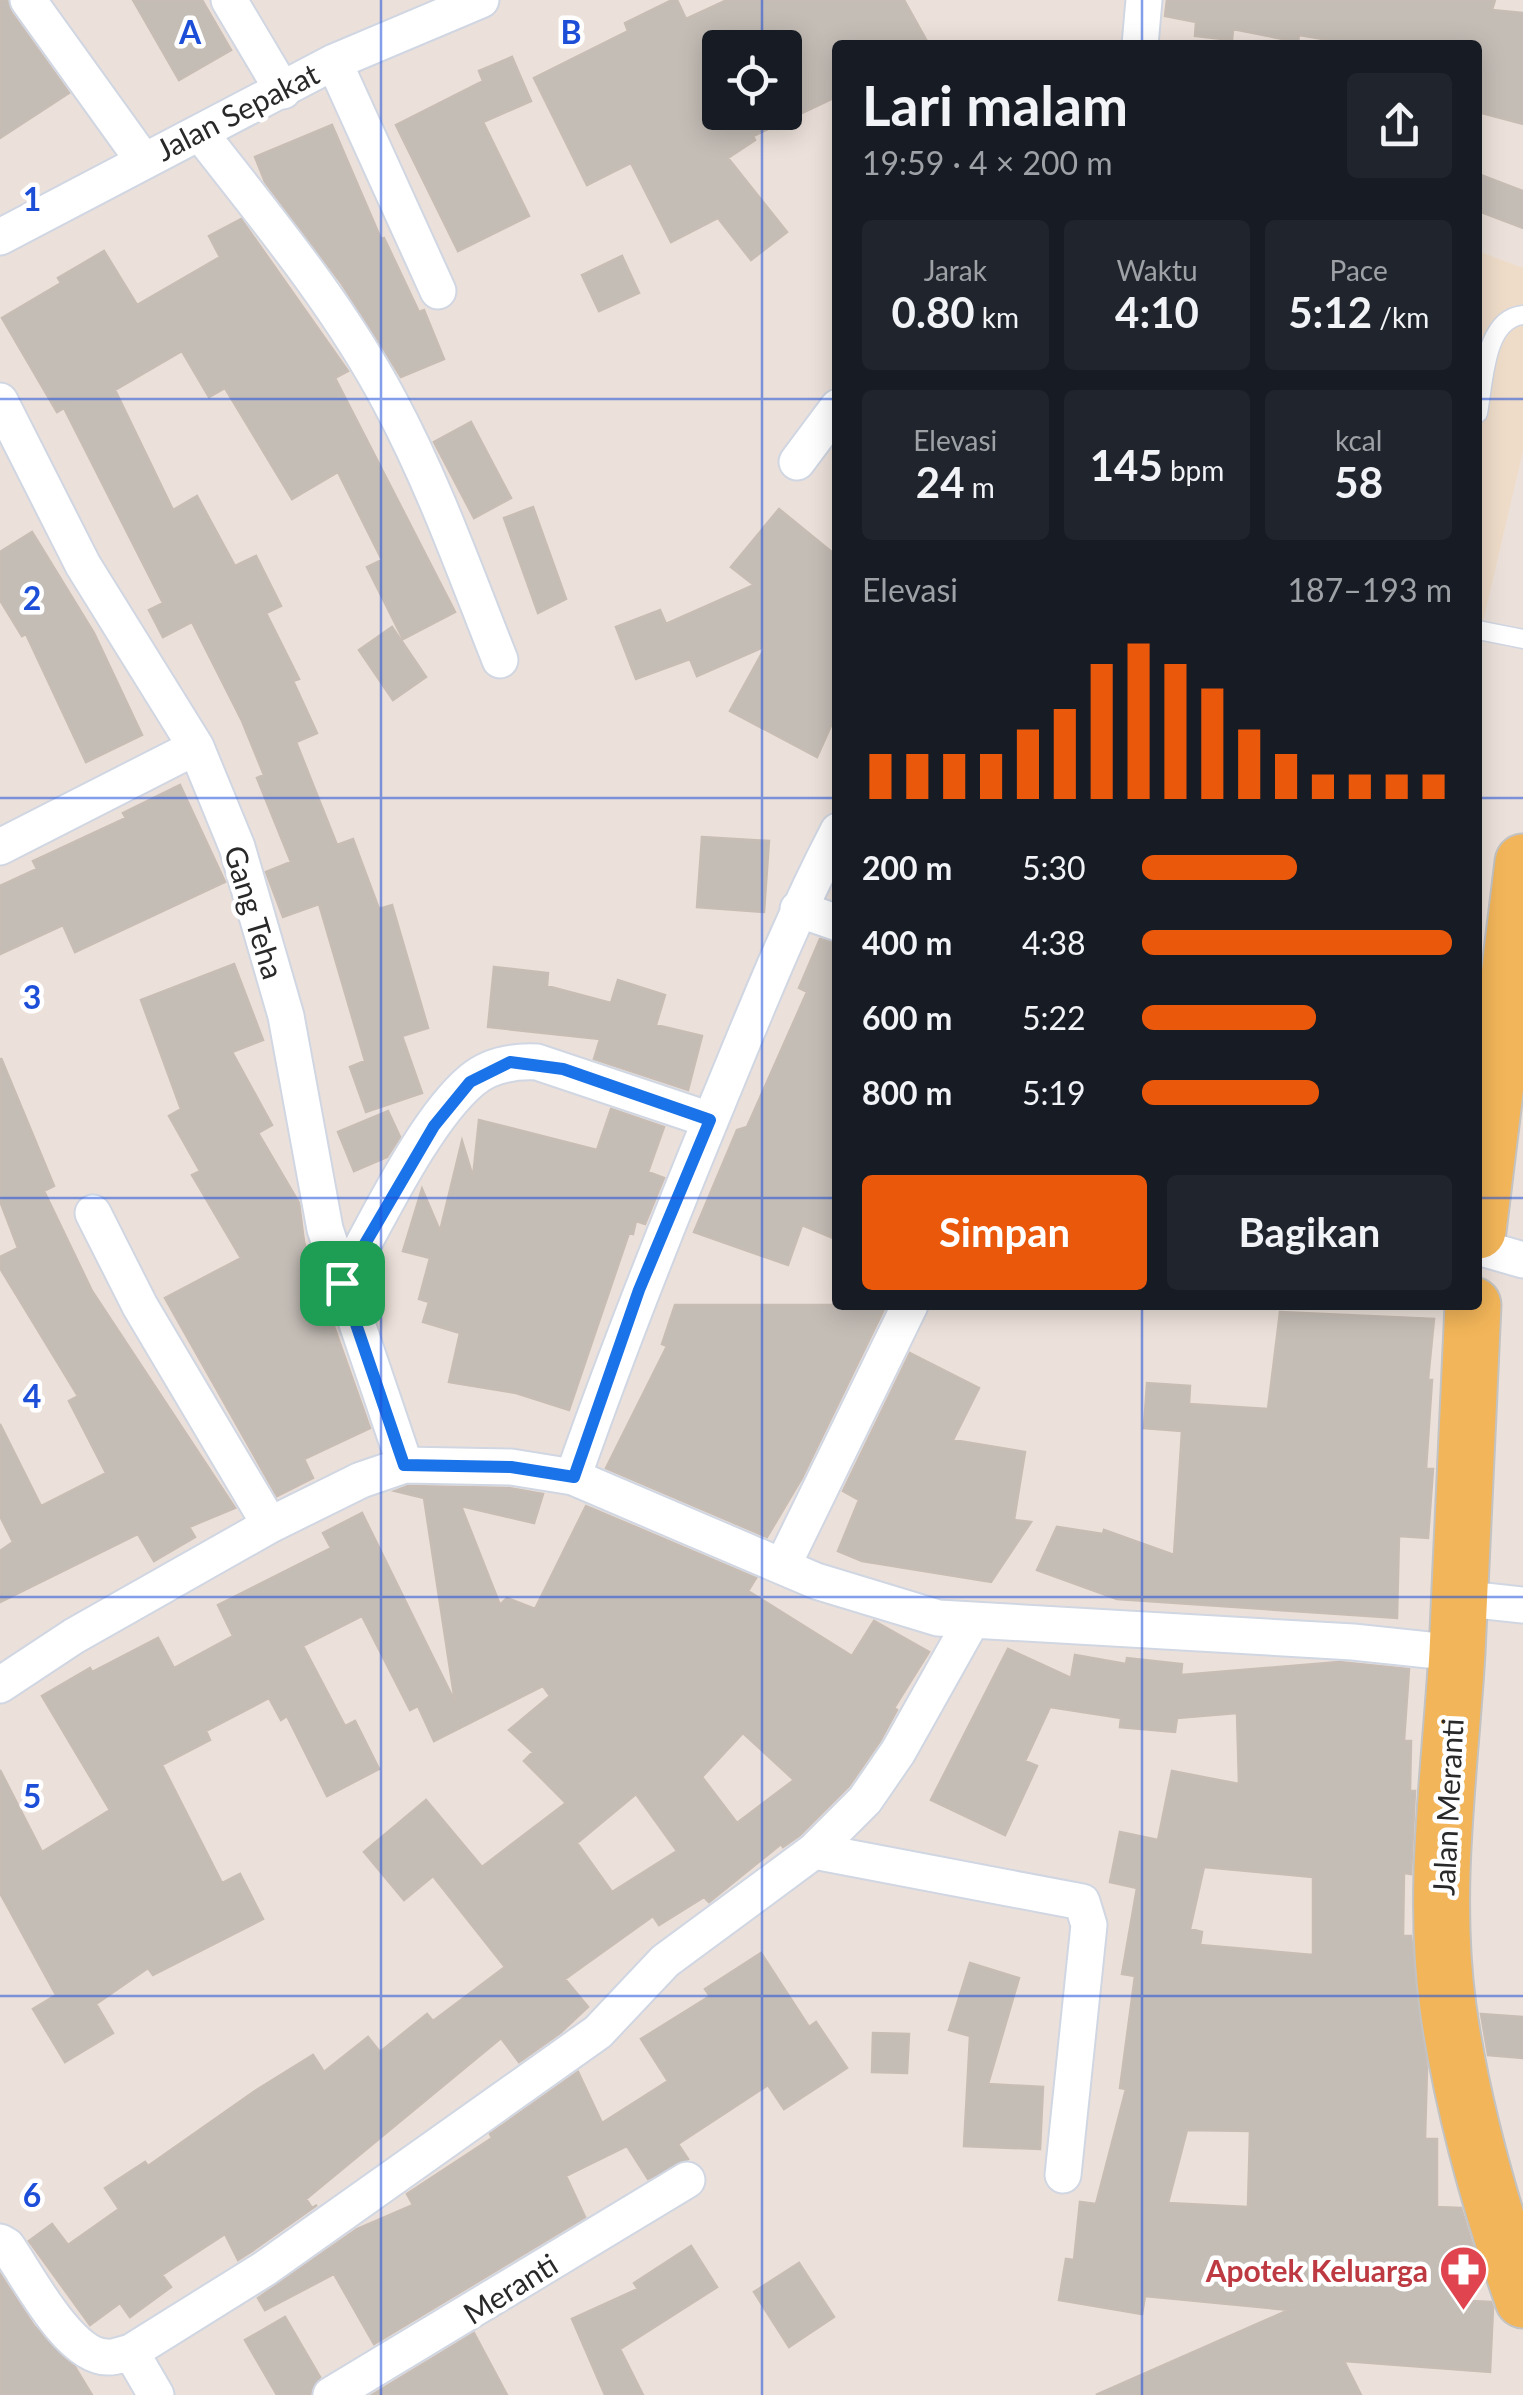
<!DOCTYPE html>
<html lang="id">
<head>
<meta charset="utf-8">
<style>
  body { margin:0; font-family:Lato,sans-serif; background:#20242c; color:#f1f3f6; height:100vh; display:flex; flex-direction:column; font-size:38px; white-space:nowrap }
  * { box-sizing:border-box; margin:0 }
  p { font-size:32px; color:#9ea1a6 }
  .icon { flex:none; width:55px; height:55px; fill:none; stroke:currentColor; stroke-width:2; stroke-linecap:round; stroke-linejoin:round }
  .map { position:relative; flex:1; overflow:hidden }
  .sheet { position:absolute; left:832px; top:40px; width:650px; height:1270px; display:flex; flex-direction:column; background:#171b24; border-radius:10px; box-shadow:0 5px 25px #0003 }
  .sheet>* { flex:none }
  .buttons { position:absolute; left:702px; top:30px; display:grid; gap:20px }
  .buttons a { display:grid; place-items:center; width:100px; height:100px; border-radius:10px; background:#171b24; box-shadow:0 5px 25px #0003; font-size:50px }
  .pin { position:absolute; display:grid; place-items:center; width:85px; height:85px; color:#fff; margin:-42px; border-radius:20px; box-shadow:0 5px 15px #0006 }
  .round { display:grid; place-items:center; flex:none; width:105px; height:105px; border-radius:10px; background:#20242c }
  .headline { display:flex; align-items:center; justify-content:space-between; height:170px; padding:0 30px }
  h1 { font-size:55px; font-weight:700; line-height:75px }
  .metrics { display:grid; grid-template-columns:repeat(3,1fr); gap:15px; height:170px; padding:10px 30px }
  .metrics div { display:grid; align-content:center; border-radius:10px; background:#20242c; text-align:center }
  .metrics b { font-size:42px; font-weight:700 }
  .metrics small { font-size:28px; font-weight:400 }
  .metrics p { font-size:28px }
  .chart { height:280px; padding:20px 30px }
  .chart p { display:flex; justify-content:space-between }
  .chart svg { width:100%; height:180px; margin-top:10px; stroke:#ea580c; stroke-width:6 }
  .primary-button { display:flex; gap:20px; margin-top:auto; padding:20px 30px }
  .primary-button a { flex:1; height:115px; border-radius:10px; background:#ea580c; color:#fff; font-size:40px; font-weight:700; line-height:115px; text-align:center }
  .primary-button a+a { background:#20242c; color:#f1f3f6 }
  ul { padding:0 30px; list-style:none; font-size:32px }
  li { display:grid; grid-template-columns:160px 120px 1fr; align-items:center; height:75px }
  li i { height:25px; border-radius:12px; background:#ea580c }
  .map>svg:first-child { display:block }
  .education { fill:#eedcc9 }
  .building { fill:#c4bdb6; stroke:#c7bdb4; stroke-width:2.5; fill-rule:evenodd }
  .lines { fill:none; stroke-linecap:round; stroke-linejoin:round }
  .service-casing { stroke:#d0d6e2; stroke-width:21 }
  .minor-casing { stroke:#d0d6e2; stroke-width:39 }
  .primary-casing { stroke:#c3c3c3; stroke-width:59 }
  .service { stroke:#fff; stroke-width:18 }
  .minor { stroke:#fff; stroke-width:35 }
  .primary { stroke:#f2b559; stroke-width:55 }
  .route-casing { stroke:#fff; stroke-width:20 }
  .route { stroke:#1a73e8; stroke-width:12 }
  .grid { fill:none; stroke:#1d4ed8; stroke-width:2.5; stroke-opacity:0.55 }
  .labels { text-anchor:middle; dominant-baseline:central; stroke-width:9; stroke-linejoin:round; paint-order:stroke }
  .street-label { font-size:30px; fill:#292929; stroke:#fff }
  .health-label { font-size:30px; font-weight:bold; fill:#be3a42; stroke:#fff; text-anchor:end }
  .grid-label { font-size:32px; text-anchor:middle; font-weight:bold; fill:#1d4ed8; stroke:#fff; stroke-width:9; stroke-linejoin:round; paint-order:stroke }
</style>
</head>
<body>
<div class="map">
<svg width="1523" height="2395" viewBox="0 0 1523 2395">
  <rect width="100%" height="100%" fill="#ece1da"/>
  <path class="education" d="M1478,251L1523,268V451L1478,643Z"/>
  <path class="building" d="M0,0H7L11,12L69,93L0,138Z
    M133,0H202L231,50L179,80Z
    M672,0H677L686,19L727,0H904L929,45H838V96L753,136L755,140L728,158L787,232L751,260L718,218L671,242L631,163L587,185L534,78L628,31L625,23ZM720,48H785V112H720Z
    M1167,0H1495L1492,10L1523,13V124L1478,112V45H1359L1299,35L1298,42L1233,29L1232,40L1195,36L1196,22L1165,16Z
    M512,57L531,101L483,122L529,216L458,251L396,125L483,81L479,71Z
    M332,125L381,239L384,238L419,312L424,310L444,359L401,377L342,284L265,182L255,157Z
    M1478,174L1523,191V228L1478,211Z
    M241,219L348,371L335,378L455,612L403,639L367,567L382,560L338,472L292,499L225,388L209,397L182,351L115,390L173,510L197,496L235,566L256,556L281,606L266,613L299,679L293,681L317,733L296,742L337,845L353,839L379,909L392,905L428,1028L402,1036L422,1093L366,1112L350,1067L365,1061L319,904L283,917L266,872L291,862L257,778L264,775L242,721L192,622L163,637L149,610L163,603L64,408L57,412L2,318L61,283L58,278L104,251L137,305L220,257L209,236Z
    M622,256L639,293L599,311L582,275Z
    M471,422L511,498L474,518L434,442Z
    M533,507L566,599L538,613L504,518Z
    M779,509L838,557V710L817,757L730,711L766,646L697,676L690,659L636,679L616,627L660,610L666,624L754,585L731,567Z
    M32,532L94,633L142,735L86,762L26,634L22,636L0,600V552Z
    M392,627L426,677L393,700L359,650Z
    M180,785L225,882L75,952L63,925L0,954V886L37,869L33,861L126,818L123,813Z
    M702,837L769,841L764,912L697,907Z
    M820,939L838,944V1240L802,1225L788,1265L694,1232L737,1130L747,1127L807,992L799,988Z
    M234,964L263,1040L232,1052L272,1125L258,1133L299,1203L304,1242L370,1428L304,1459L313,1478L277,1496L165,1298L241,1258L192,1175L200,1171L169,1116L181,1109L141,1000Z
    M494,967L548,973L547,986L611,1003L618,980L665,995L656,1025L702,1036L688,1090L594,1059L600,1039L488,1027Z
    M1,1058L54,1186L44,1191L92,1291L235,1508L189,1527L195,1537L154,1561L138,1534L0,1602V1551L13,1542L0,1516V1424L41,1506L106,1473L69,1401L78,1396L0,1268V1257L18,1248L0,1201Z
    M611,1109L664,1127L648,1172L664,1178L645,1224L636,1221L633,1234L629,1233L569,1410L516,1393L449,1382L460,1333L423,1322L429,1302L419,1299L430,1258L403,1251L422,1189L440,1231L462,1141L473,1177L479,1120L597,1150Z
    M388,1111L400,1137L387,1157L354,1171L338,1132Z
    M675,1305H886L802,1478L767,1537L606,1468L667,1346L662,1344Z
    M1280,1312L1434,1319L1428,1380H1432L1426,1469H1433L1428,1538L1399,1536L1397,1618L1117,1599L1037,1570L1057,1527L1103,1534L1104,1530L1174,1555L1182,1431L1144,1428L1147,1383L1190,1386L1189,1404L1268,1409Z
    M910,1353L979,1388L953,1440L1025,1452L1014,1520L1031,1522L991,1582L862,1561L838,1551L859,1500L843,1491Z
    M408,1486L509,1488L543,1494L534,1523L461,1506L500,1605L507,1598L535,1609L586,1506L756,1578L748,1591L852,1656L874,1621L929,1652L894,1708L897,1710L880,1741L849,1786L800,1835L783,1847L781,1844L709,1902L704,1897L659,1925L653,1916L565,1979L588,2007L560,2033L519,2062L501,2038L306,2199L312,2208L317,2205L252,2251L238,2260L225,2234L162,2275L171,2287L130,2317L120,2303L90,2325L29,2241L52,2224L68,2245L119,2209L105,2188L145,2162L148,2166L258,2089L313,2055L324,2072L368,2037L380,2052L427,2014L433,2021L505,1967L433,1876L404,1900L364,1852L426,1800L482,1867L566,1803L524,1761L533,1752L509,1730L550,1696L543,1686L434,1741L418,1706L410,1710L362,1616L303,1646L345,1726L355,1721L379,1769L327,1796L287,1716L281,1720L269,1698L206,1731L210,1740L162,1765L222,1883L240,1874L263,1919L153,1975L148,1968L96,2004L113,2033L65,2062L33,2009L56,1995L0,1893V1770L42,1852L110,1810L42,1696L90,1668L92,1672L158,1638L174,1668L233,1636L218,1605L331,1548L323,1533L362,1513L455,1702L424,1498L395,1491ZM743,1733L794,1780L737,1823L702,1777ZM636,1794L677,1851L612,1892L577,1843Z
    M1008,1649L1071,1678L1075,1655L1126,1664L1127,1658L1182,1664L1181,1675L1339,1662L1409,1669L1404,1741H1411L1410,1791H1415L1411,1874L1404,1873L1403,1936H1411L1427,2069L1425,2139H1437V2207L1461,2208L1474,2250L1471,2301L1491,2302L1493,2308L1490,2372L1344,2361L1361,2395H1096L1289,2310L1145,2296L1142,2314L1059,2300L1066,2259L1074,2260L1080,2202L1096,2204L1126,2089L1120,2088L1135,1976L1122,1974L1137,1888L1110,1882L1120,1832L1158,1840L1172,1771L1239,1784L1237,1713L1177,1718L1175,1732L1120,1727L1121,1718L1050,1707L1025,1761L1037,1766L1005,1835L931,1800ZM1204,1867L1313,1877V1955L1200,1945L1202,1932L1190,1929ZM1187,2130L1250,2131L1248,2207L1168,2203Z
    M761,1953L809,2027L816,2022L847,2068L784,2109L768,2085L678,2144L688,2159L648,2179L627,2146L566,2176L585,2217L374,2344L334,2274L265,2310L258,2298L357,2229L413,2205L407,2194L492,2138L490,2134L578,2072L602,2123L668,2081L641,2039L710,1996L705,1989Z
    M970,1963L1019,1978L988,2084L1043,2087L1040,2149L964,2146L970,2036L949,2030Z
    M1481,2014L1523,2017V2058L1488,2055Z
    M873,2033L909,2034L907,2073L872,2072Z
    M691,2246L717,2287L620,2349L643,2395H605L572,2319L638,2289L634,2283Z
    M799,2263L834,2317L789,2347L754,2292Z
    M0,2274L34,2326L75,2367L92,2395H0Z
    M285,2317L320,2377L310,2395H277L245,2340Z
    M474,2333L507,2395H372Z"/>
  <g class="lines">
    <defs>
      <path id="service" d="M1478,413C1484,382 1484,319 1523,315
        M1478,630L1523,639"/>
      <path id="minor" d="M28,0L143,160
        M229,0L283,91
        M1140,45L1144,0
        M334,62L438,291
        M200,133C267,219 338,304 389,400C434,484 465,572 500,660
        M0,237L334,62L481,0
        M0,401L83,565L196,747L237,847L286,1016L325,1229L405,1465
        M797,462L838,407
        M0,847L196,747
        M798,909L838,923
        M93,1213L140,1306L270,1525
        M1478,1247L1523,1260
        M342,1283C375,1226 423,1121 472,1080C491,1064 514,1061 537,1062L710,1120
        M573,1477C618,1349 666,1228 718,1102C756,1010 792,919 838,831
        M783,1565L910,1305
        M1458,1598L1523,1605
        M0,1685L74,1636L270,1525L361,1480L405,1465L511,1467L573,1477L816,1581L938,1618L1353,1642L1457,1653
        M814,1851L1082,1902L1089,1925L1063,2175
        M0,2242L7,2246C27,2275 69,2357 107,2357C114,2358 123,2354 131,2352L264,2269L598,2032L665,1961L814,1851L865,1800L898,1752L971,1622
        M131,2352L156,2395
        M331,2395L687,2180"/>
      <path id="primary" d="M1478,1231L1523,862
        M1473,1305C1467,1421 1463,1537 1457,1653C1450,1771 1432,1889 1448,2007C1462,2106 1490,2205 1523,2300"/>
    </defs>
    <use href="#service" class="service-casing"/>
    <use href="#minor" class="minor-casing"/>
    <use href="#primary" class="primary-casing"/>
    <use href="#service" class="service"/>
    <use href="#minor" class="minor"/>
    <use href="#primary" class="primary"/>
  </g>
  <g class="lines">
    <defs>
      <path id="route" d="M510,1062L563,1069L710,1120L639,1290L574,1477L511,1467L404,1465L342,1283L434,1126L470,1082Z"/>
    </defs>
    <use href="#route" class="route-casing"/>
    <use href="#route" class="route"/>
  </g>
  <path class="grid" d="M381,0V2395M762,0V48M1142,0V45M762,112V2395M0,399H838M1478,399H1523M0,798H838M1478,798H1523M0,1198H838M1478,1198H1523M1142,1305V2395M0,1597H1523M0,1996H1523"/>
  <defs>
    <symbol id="pharmacy-pin" viewBox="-11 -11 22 30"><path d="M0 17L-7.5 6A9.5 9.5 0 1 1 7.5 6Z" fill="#e0444e" stroke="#fff"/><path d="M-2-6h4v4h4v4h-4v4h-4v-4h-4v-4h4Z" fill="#fff"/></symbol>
  </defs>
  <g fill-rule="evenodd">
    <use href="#pharmacy-pin" x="1436" y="2242" width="55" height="75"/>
  </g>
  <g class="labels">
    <g class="street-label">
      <text transform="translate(237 111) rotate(-27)">Jalan Sepakat</text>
      <text transform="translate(255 912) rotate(73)">Gang Teha</text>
      <text transform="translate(1447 1807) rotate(-87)">Jalan Meranti</text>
      <text transform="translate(510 2288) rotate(-32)">Meranti</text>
    </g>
    <g class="health-label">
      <text x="1428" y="2270">Apotek Keluarga</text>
    </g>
  </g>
  <g class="grid-label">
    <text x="190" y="44">A</text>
    <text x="571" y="44">B</text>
    <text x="32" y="211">1</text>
    <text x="32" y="610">2</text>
    <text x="32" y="1009">3</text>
    <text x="32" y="1408">4</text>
    <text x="32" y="1808">5</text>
    <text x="32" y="2207">6</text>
  </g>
</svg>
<div class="buttons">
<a><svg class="icon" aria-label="locate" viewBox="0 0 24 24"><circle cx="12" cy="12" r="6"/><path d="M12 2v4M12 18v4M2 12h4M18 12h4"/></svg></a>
</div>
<div class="pin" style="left:342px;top:1283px;background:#1e9e55"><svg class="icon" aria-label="arrive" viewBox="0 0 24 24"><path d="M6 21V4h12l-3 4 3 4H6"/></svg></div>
<section class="sheet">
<div class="headline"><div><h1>Lari malam</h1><p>19:59 · 4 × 200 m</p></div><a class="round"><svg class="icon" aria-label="share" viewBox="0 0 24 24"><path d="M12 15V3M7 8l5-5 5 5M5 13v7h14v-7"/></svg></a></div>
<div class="metrics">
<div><p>Jarak</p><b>0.80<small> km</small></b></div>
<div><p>Waktu</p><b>4:10</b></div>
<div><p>Pace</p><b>5:12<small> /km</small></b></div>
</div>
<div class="metrics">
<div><p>Elevasi</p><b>24<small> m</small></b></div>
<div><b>145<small> bpm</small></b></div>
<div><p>kcal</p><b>58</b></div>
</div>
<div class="chart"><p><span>Elevasi</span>187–193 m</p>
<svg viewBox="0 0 160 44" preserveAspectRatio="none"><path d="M5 44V33M15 44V33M25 44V33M35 44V33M45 44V27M55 44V22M65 44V11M75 44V6M85 44V11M95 44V17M105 44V27M115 44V33M125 44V38M135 44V38M145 44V38M155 44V38"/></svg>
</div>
<ul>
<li><b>200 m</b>5:30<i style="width:50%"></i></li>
<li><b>400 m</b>4:38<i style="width:100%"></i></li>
<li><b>600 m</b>5:22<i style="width:56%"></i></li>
<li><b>800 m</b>5:19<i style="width:57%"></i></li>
</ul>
<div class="primary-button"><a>Simpan</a><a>Bagikan</a></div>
</section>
</div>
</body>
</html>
